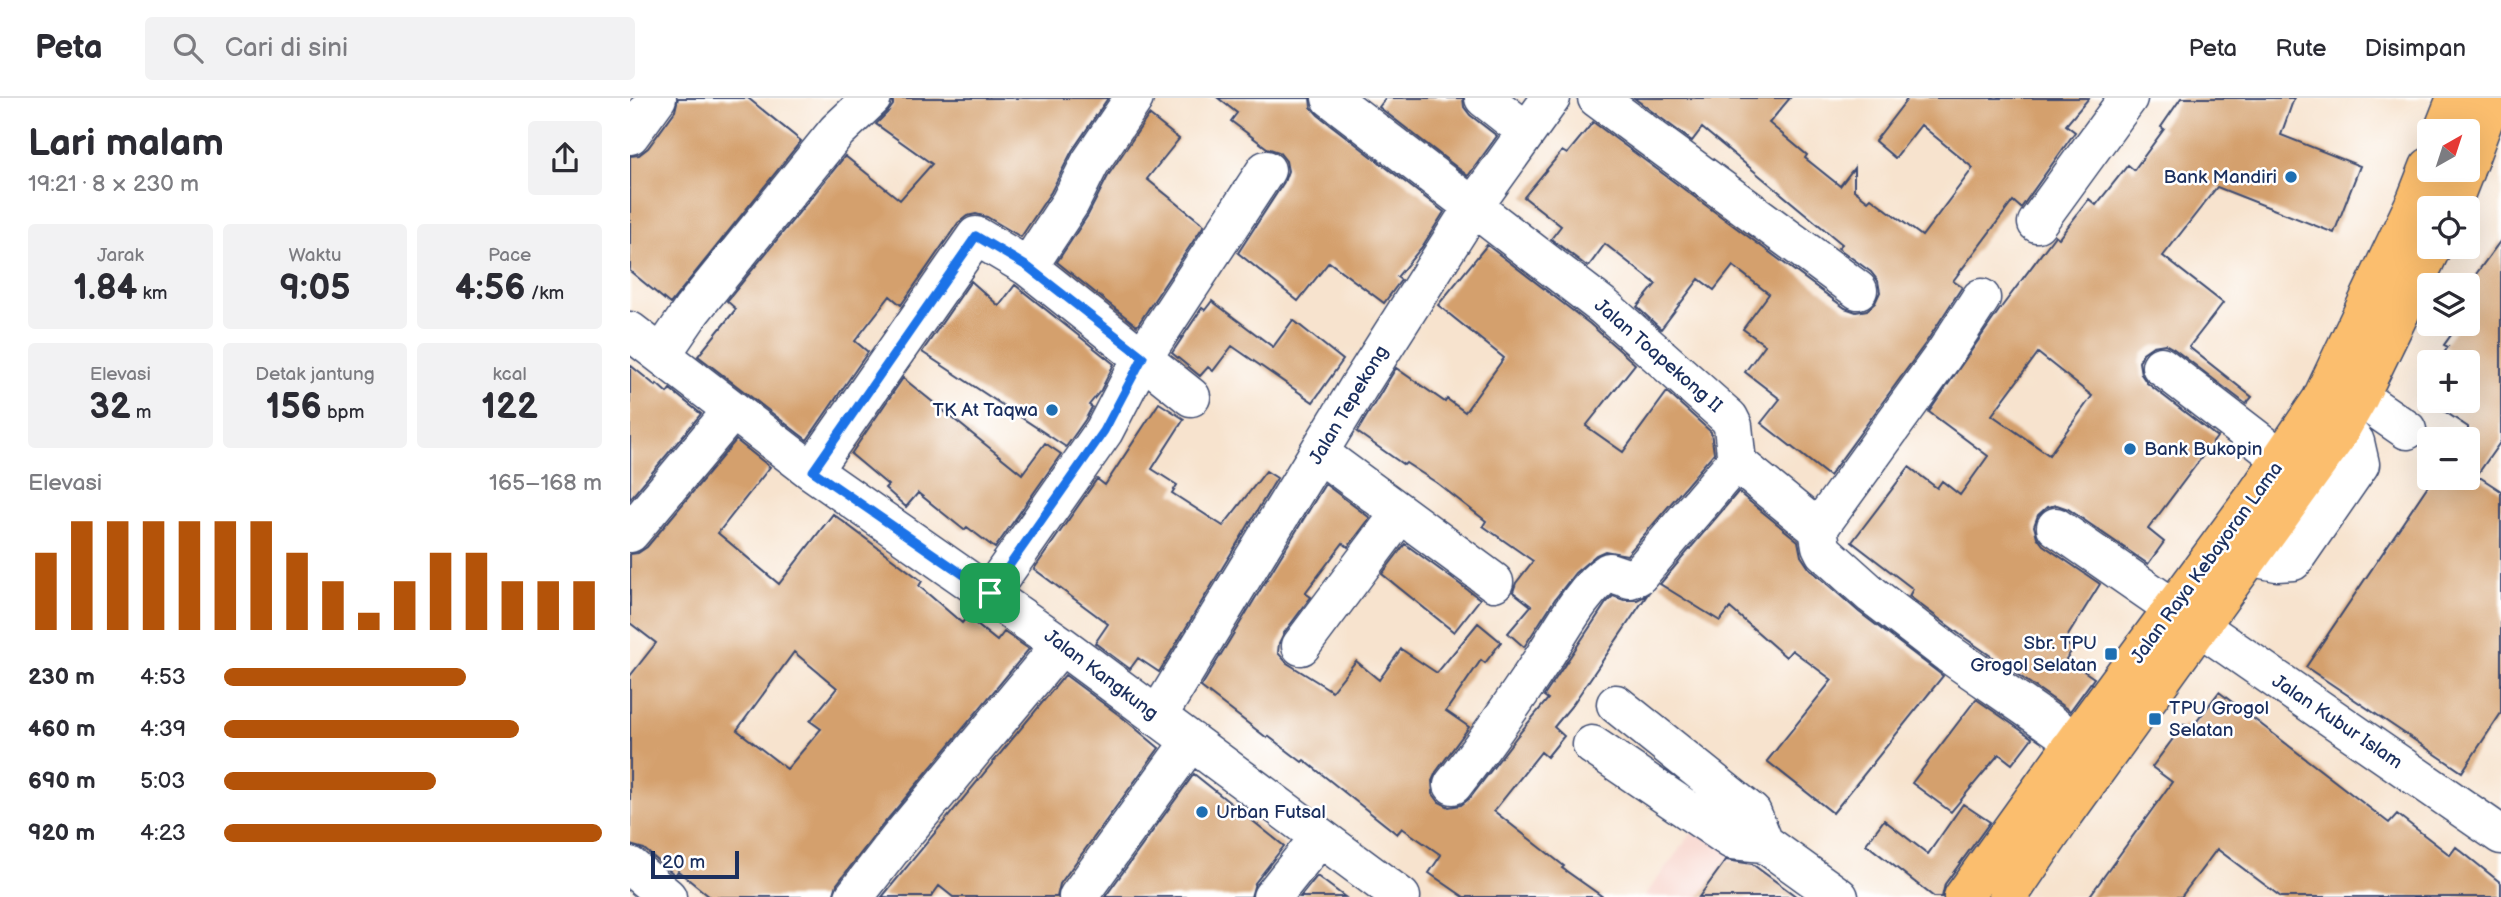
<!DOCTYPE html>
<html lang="id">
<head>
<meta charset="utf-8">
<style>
  body { margin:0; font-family:"Balsamiq Sans",sans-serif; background:#f2f2f3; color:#2b2b33; height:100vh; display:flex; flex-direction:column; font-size:26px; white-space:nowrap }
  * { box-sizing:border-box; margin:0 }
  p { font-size:23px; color:#7c7c81 }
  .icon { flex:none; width:38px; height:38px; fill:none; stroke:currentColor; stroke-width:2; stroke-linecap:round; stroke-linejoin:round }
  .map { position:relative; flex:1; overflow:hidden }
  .drawer { display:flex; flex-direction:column; background:#fff; width:630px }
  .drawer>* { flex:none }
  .needle { width:46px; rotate:39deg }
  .controls { position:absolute; left:1787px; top:21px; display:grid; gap:14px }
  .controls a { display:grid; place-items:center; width:63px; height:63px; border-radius:7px; background:#fff; box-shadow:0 7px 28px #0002; font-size:35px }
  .scale { position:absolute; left:21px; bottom:18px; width:88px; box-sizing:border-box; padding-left:7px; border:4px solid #1b2f5e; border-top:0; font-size:19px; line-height:24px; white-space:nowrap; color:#1b2f5e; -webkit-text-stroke:5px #fff; paint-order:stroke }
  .pin { position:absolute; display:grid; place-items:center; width:60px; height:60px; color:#fff; margin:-30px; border-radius:14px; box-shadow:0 4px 10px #0006 }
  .round { display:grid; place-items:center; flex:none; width:74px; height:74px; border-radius:7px; background:#f2f2f3 }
  .overview { display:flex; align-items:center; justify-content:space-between; height:119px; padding:0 28px }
  h1 { font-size:38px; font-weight:800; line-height:52px }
  .figures { display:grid; grid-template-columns:repeat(3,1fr); gap:10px; height:119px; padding:7px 28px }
  .figures div { display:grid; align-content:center; border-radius:7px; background:#f2f2f3; text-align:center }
  .figures b { font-size:35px; font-weight:800 }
  .figures small { font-size:19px; font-weight:400 }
  .figures p { font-size:19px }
  .chart { height:196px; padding:14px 28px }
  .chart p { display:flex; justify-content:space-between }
  .chart svg { width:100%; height:126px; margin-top:7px; stroke:#b45309; stroke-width:6 }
  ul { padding:0 28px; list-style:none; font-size:23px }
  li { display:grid; grid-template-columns:112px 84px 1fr; align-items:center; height:52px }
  li i { height:18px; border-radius:9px; background:#b45309 }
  header { display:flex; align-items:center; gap:42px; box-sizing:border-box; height:98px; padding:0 35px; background:#fff; border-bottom:2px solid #e1e1e2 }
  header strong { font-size:33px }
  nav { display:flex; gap:38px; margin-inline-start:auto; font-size:24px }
  .search { width:490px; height:63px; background:#f2f2f3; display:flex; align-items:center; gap:18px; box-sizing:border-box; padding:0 24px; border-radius:7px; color:#7c7c81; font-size:26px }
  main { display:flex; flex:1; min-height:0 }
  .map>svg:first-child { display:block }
  .built { fill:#f7d1c8 }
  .building { fill:#d4a06d; fill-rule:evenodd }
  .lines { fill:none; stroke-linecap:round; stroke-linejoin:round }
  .minor-casing { stroke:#3c4a6f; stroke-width:41 }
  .major-casing { stroke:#3c4a6f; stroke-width:41 }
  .minor { stroke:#fff; stroke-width:38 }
  .major { stroke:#fbbe6e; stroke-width:38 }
  .route-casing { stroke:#fff; stroke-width:14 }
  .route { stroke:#1a73e8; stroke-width:9 }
  .poi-dot { fill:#1f6fb2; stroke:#fff; stroke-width:2.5 }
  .labels { text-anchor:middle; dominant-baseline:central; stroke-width:5; stroke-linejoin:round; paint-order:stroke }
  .poi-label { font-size:19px; fill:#1b2f5e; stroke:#fff; text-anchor:end }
  .street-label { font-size:19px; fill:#1b2f5e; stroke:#fff }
</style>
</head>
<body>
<header>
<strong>Peta</strong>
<div class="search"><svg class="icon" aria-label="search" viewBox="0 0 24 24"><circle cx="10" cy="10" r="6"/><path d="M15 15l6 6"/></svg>Cari di sini</div>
<nav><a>Peta</a><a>Rute</a><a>Disimpan</a></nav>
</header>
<main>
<section class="drawer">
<div class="overview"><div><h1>Lari malam</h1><p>19:21 · 8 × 230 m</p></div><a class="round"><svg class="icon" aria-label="share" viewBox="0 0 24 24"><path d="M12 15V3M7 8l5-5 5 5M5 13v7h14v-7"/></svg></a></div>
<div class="figures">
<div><p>Jarak</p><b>1.84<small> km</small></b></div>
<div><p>Waktu</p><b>9:05</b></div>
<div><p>Pace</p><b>4:56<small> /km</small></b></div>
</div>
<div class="figures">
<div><p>Elevasi</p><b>32<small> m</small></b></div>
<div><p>Detak jantung</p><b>156<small> bpm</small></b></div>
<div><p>kcal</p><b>122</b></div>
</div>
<div class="chart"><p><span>Elevasi</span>165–168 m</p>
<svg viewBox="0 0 160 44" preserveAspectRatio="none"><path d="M5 44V17M15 44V6M25 44V6M35 44V6M45 44V6M55 44V6M65 44V6M75 44V17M85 44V27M95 44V38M105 44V27M115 44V17M125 44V17M135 44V27M145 44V27M155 44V27"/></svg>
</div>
<ul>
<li><b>230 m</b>4:53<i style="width:64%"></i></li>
<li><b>460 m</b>4:39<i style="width:78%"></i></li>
<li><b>690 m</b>5:03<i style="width:56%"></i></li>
<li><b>920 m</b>4:23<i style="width:100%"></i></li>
</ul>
</section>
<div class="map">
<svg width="1871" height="799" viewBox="0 0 1871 799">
  <rect width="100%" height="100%" fill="#fff"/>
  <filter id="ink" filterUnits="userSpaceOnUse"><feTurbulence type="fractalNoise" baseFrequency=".0143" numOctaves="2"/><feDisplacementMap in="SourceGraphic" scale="14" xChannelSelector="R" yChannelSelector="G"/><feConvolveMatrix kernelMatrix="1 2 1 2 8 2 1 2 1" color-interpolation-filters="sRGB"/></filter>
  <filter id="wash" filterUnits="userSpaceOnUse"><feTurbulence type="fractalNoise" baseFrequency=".00686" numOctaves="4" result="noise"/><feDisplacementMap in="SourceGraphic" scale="28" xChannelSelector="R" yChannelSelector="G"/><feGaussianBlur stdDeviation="1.57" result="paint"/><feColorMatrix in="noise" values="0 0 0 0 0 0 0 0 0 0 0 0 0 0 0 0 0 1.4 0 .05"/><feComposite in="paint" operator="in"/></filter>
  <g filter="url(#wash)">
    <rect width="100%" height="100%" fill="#f7e3ce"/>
    <path class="built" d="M1070,724L1168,799H1014Z"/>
    <g id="blocks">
      <path class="building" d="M48,0H118L171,43L40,206L0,173V58L9,57L18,50L45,13Z
        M263,0H478L442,53L421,94L391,139L357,119L346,116L337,118L328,125L271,207L260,198L225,243L238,254L177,342L68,258L106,211L97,203L215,58L270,102L302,66L246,26L257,15L263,7Z
        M588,0H680L681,9L688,17L814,114L792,149L767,179L771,182L754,205L699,164L668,203L608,155L654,84L658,73L656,63L649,54L637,50L601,23L607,15Z
        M756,0H833L834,9L840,17L867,38L838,78L749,9Z
        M1004,0H1160L1139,25L1177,57L1175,60L1210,88L1224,70V92L1238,103L1241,100L1292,138L1343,70L1291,27L1265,60L1245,43L1278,0H1459L1436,27L1445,34L1391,110L1383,103L1323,183L1332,189L1295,246L1199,378L1131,325L1150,301L1115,274L1135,247L1113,231L1139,196L1103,168L1084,192L1069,181L1031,231L1007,209L1026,186L975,146L958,169L921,141L931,128L894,99L932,53L937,56L963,24L1215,210L1226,214L1237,212L1245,205L1250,194L1248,183L1241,174L1208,150L1212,146L1072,30L1062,43Z
        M1551,0H1664L1651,37L1730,68L1704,135L1587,89L1533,158L1593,205L1559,249L1622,299L1616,306L1544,251L1535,246L1523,248L1513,255L1509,264L1511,276L1517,285L1587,339L1518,431L1534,444L1518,466L1438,411L1427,407L1417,409L1408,417L1404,428L1407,439L1413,447L1470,486L1434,544L1443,551L1436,561L1464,580L1440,613L1332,538L1279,498L1283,491L1222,444L1279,369L1307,390L1312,383L1330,397L1358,358L1299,314L1370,211L1424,139L1425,137L1429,140L1459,101L1466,107L1498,67L1504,72L1534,31L1531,29ZM1408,255L1462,298L1419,357L1362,317Z
        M519,17L549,41L517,81L574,127L507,228L427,164L458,117L479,76Z
        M1871,142V343L1845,380H1851L1871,393V615L1832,674L1676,569L1803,380H1838V329L1799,303H1838V264H1808L1818,249L1814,247L1829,226H1838V187Z
        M857,147L960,226L1005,266L956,328L993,354L1037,294L1081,334L1084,355L997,457L975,453L966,457L945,475L925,501L894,549L878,535L901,508L883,494L886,485L903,463L853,428L856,423L807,385L776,365L774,367L727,334L766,270L815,304L817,301L835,314L874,260L808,207Z
        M341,183L369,208L385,187L484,266L471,292L459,307L462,309L455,322L436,349L292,254Z
        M582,203L643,249L663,222L713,262L683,304L602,248L583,273L578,269L570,278L542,255L572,210L575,212Z
        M0,267L26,288L27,286L37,295L40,291L71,316L0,401Z
        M1799,277V303L1787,294Z
        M273,280L392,376L415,345L431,356L365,450L337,429L334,432L288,395L276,409L255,390L258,387L221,356Z
        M529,305L554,321L522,371L547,387L542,395L593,428L636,373L647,380L529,574L508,560L500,571L465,545L478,526L404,471L467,381L475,387Z
        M106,342L140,369L88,435L149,486L203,416L292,483L289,488L332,525L337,519L367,543L374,534L399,551L252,728L207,786L203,799H80L48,773L45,777L14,751L0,747V578L26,545L0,525V456L8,455L17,449ZM164,554L207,590L180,623L191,631L157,671L107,632Z
        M695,386L740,420L718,449L713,445L675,495L681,499L654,535L649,545L648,555L657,565L702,593L726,563L749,582L771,551L807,575L848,525L871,544L855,565L851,562L816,613L839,629L806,674L802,683L803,696L809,704L819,709L831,707L840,700L888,637L918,601L914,598L976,505L983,498L994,502H1007L1017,497L943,606L924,629L934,638L917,659L911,654L864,713L934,768L932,770L973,799H834L799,775L811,757L772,730L767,736L674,662L672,664L638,638L637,640L571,589Z
        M1108,394L1168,443L1171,458L1179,470L1229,514L1313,578L1203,715L1137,663L1202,582L1162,552L1156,559L1100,510L1090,523L1030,486Z
        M775,446L850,501L824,534L752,476Z
        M435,577L493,620L529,650L430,786L427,799H323L309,788L301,799H252Z
        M1589,594L1759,725L1767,716L1820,757L1826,749L1871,785V799H1651L1587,751L1551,799H1459L1542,684L1522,669L1554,626L1561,631Z
        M1346,601L1402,640L1382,666L1369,656L1321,714L1282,685Z
        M564,676L654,748L625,785L621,799H475Z
        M1333,706L1360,724L1315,786L1312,799H1304L1236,746L1254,722L1298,756Z
        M1096,762L1122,766L1167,799H1069Z
        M687,778L715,799H670Z"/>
    </g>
  </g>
  <g filter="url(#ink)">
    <use href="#blocks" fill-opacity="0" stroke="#3c4a6f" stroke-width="2"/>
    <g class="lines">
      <defs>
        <path id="minor" d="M701,0L974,209L1099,320L1103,328L1107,365L1188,431L1191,448L1194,454L1242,497L1319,556L1445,643
          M854,0L896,33
          M967,0L1228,192
          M0,37L27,0
          M1407,125L1498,0
          M398,169L561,299
          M0,233L182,373L431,547L771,799
          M32,256L62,212L207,33L242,0
          M513,259L636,72
          M1531,268L1652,361
          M1729,299L1777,332
          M689,355L864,484
          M182,373L346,138L398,169L440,105L460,65L504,0
          M1426,429L1871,737
          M1188,431L1313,258L1351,200
          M0,435L102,313
          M1622,459L1647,464L1663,463L1730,366L1725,344L1712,330
          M360,495L474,333L511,262
          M671,548L770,416
          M986,606L1122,715L1134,745L1209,799
          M527,619L731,285L843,109L921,0
          M962,647L1102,742L1134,745
          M823,687C855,646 885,603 914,559C931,533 953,490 979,474L1000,481L1008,478L1106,363
          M0,768L37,799
          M224,799L269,741L431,547
          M448,799L561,643
          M642,799L690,739"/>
        <path id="major" d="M1813,33L1826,0
          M1838,64L1862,0
          M1820,110L1835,72
          M1333,799L1445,643L1624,400L1691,302L1786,102L1799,69
          M1378,799L1433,718L1705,341L1729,299L1802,149"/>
      </defs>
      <use href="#minor" class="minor-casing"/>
      <use href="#major" class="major-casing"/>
      <use href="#minor" class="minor"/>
      <use href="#major" class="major"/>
    </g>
  </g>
  <g class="lines" filter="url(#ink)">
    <defs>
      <path id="route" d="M346,138L398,169L513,259L474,333L360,495L183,373Z"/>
    </defs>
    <use href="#route" class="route-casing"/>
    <use href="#route" class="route"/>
  </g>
  <g class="poi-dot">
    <circle cx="1661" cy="79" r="7"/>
    <circle cx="422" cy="312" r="7"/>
    <circle cx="1500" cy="351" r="7"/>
    <rect x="1474" y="549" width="14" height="14" rx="3.5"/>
    <rect x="1518" y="614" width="14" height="14" rx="3.5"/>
    <circle cx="572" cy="714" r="7"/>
  </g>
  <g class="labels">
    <g class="poi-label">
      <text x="1647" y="79">Bank Mandiri</text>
      <text x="408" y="312">TK At Taqwa</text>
      <text x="1514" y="351" text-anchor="start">Bank Bukopin</text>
      <text x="1467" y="545">Sbr. TPU<tspan x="1467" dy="22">Grogol Selatan</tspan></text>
      <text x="1539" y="610" text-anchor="start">TPU Grogol<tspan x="1539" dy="22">Selatan</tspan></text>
      <text x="586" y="714" text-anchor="start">Urban Futsal</text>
    </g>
    <g class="street-label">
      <text transform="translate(1028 258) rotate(41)">Jalan Toapekong II</text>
      <text transform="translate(719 307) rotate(-59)">Jalan Tepekong</text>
      <text transform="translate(1577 465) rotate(-54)">Jalan Raya Kebayoran Lama</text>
      <text transform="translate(471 577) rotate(37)">Jalan Kangkung</text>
      <text transform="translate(1707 624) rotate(34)">Jalan Kubur Islam</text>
    </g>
  </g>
</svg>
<div class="controls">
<a><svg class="needle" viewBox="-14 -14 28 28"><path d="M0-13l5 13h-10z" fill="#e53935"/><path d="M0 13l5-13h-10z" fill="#7c7c81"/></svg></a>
<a><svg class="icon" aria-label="locate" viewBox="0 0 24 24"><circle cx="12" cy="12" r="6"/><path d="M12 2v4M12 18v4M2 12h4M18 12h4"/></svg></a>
<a><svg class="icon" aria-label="layers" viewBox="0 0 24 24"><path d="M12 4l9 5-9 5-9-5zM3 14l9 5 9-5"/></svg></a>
<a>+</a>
<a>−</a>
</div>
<div class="scale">20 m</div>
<div class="pin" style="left:360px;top:495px;background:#1e9e55"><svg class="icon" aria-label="arrive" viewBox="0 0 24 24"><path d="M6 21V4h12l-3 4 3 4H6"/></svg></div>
</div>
</main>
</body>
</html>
